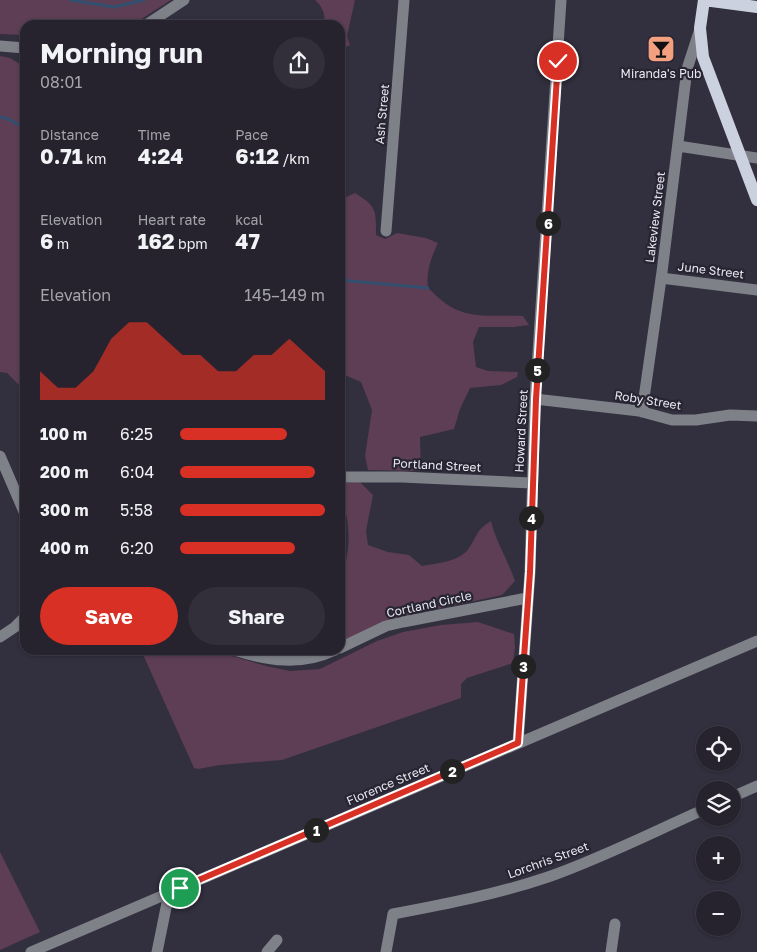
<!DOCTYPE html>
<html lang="en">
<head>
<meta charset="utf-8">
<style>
  body { margin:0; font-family:"Golos Text",sans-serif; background:#322f3a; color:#f1f3f6; height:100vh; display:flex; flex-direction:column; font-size:19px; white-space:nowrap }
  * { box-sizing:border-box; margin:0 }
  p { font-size:16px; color:#a4a4aa }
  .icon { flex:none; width:28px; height:28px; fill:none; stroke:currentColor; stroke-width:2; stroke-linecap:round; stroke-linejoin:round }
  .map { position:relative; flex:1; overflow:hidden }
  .drawer { position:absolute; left:20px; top:20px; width:325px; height:635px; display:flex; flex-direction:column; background:#26232e; border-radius:15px; box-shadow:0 1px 4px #0004,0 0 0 1px #42404a }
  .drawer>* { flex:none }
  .controls { position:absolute; left:696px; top:726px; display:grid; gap:10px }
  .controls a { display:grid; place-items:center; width:45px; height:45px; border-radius:50%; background:#26232e; box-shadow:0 1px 4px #0004,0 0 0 1px #42404a; font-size:25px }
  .pin { position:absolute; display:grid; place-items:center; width:42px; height:42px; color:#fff; margin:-21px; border:2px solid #fff; border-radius:50%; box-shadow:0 1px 5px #0007 }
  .km { position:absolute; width:25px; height:25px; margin:-12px; border-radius:50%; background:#222; color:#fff; font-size:14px; line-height:25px; text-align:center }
  .round { display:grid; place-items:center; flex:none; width:52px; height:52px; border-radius:26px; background:#322f3a }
  .overview { display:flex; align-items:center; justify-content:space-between; height:85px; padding:0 20px }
  h1 { font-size:28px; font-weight:700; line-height:38px }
  .metrics { display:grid; grid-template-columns:repeat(3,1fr); gap:8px; height:85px; padding:5px 20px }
  .metrics div { display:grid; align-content:center }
  .metrics b { font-size:21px; font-weight:700 }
  .metrics small { font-size:14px; font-weight:400 }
  .metrics p { font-size:14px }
  .chart { height:140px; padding:10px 20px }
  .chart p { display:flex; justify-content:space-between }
  .chart svg { width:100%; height:90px; margin-top:5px; fill:#d93025; opacity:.7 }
  .primary-button { display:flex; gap:10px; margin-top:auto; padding:10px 20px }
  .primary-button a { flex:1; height:58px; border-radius:30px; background:#d93025; color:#fff; font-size:20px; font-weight:700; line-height:58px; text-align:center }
  .primary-button a+a { background:#322f3a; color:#f1f3f6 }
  ul { padding:0 20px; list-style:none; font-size:16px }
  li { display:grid; grid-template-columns:80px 60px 1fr; align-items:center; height:38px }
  li i { height:12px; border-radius:6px; background:#d93025 }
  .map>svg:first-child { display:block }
  .green { fill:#5d3e54 }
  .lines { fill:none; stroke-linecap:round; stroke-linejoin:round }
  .stream { stroke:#324f6f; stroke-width:3 }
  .minor { stroke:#7f8189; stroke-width:11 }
  .major { stroke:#ccd1e0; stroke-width:12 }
  .route-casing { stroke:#fff; stroke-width:10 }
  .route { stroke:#d93025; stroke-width:6 }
  .labels { text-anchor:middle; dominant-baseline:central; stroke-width:4.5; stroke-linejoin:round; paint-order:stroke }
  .poi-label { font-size:12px; fill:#e9e7f1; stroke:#282533 }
  .street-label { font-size:12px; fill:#e9e7f1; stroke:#282533 }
</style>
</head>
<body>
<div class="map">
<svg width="757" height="952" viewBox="0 0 757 952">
  <rect width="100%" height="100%" fill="#322f3e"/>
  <path class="green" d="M0,0H171L132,25H25V35L0,34Z
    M315,0H355L347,36L350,45L340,50V25H323C327,16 322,6 315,0Z
    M0,56L10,58L25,67V391L7,373L0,372Z
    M355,193C377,206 376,211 376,235L385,239L397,233L426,238L438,243C431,258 426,271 428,288C437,296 447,307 460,311C477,318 504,315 523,316L529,325L514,327H479L473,342L476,367L488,371L518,372L517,377L501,385L470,388L460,409L454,429L420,437L421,471L368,470L365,456L372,410L361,382L340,373V200Z
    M360,482L373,495L366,531L368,545L388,552L409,555L422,566C437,563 460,562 469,548C478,535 476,530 491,521C496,542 508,560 515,581L502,595L396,618L340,644V620L344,614L340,607V578L342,576C347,560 350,543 348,526C347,511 340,498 340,483Z
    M478,622L514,634L515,647L513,663L467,678L461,684V698L282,760L220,765L198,769L194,768L141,650H211L266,666L290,671L320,669L377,641L403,632L441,625Z
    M0,852L40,932L0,950Z"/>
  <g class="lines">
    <path class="stream" d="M70,0L114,7L144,0
      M0,117L8,119L25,128
      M340,280L428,288"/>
    <path class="minor" d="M146,25L184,0
      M0,46L25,48
      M678,146L757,158
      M386,231L404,0
      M661,278L757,290
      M535,399L639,411L672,420H696L730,415L757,416
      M642,412L662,272L687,69L700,29
      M0,456L25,514
      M340,477H402L532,483
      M0,637L15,627L25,617
      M340,648L386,626L403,622L527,598
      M234,650C269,661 301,666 335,650
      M518,743L530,572L535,399L561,0
      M732,797L757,786
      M31,952L757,641
      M157,952L169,893
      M267,952L277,940
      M386,952L393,914C446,904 498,894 548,877C602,858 653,832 705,809
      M611,952L615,924"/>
    <path class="major" d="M704,0L700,28L703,57L757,200
      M704,0L757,7"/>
  </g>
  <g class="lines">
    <defs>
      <path id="route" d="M180,888L518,743L530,572L536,399L558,61"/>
    </defs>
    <use href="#route" class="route-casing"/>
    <use href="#route" class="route"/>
  </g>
  <defs>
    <symbol id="bar-square" viewBox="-11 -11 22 22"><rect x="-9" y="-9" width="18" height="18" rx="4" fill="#f2a080" stroke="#282533"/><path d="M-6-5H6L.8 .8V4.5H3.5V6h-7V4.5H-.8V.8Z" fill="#111"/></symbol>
  </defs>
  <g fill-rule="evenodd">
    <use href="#bar-square" x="645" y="33" width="32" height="32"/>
  </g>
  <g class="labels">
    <g class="poi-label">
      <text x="661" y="73">Miranda's Pub</text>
    </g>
    <g class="street-label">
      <text transform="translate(382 114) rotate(-85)">Ash Street</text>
      <text transform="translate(655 217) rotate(-83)">Lakeview Street</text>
      <text transform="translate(711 270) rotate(7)">June Street</text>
      <text transform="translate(648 400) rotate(9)">Roby Street</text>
      <text transform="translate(521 431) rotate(-87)">Howard Street</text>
      <text transform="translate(437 465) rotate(3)">Portland Street</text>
      <text transform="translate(429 604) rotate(-12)">Cortland Circle</text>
      <text transform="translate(388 784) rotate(-23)">Florence Street</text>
      <text transform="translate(548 860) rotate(-20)">Lorchris Street</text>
    </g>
  </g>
</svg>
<div class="controls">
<a><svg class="icon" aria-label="locate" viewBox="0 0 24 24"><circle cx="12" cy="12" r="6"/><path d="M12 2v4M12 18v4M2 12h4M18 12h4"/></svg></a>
<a><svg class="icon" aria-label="layers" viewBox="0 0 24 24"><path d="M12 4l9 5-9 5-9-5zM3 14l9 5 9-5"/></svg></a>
<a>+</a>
<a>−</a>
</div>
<div class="pin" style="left:180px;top:888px;background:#1e9e55"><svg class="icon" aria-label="arrive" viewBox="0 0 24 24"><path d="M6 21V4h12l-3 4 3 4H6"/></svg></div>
<div class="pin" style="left:558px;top:61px;background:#d93025"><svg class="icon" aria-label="check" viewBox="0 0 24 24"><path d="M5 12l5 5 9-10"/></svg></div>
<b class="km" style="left:316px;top:830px">1</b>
<b class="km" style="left:452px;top:771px">2</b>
<b class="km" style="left:523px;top:666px">3</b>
<b class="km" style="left:531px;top:518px">4</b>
<b class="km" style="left:537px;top:370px">5</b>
<b class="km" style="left:548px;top:223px">6</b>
<section class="drawer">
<div class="overview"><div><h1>Morning run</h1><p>08:01</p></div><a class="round"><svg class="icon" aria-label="share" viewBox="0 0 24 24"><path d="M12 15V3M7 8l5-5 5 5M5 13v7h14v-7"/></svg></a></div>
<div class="metrics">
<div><p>Distance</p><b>0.71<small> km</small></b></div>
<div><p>Time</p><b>4:24</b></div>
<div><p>Pace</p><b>6:12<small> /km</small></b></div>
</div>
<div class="metrics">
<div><p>Elevation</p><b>6<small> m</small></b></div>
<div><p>Heart rate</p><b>162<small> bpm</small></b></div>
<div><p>kcal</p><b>47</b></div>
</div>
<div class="chart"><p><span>Elevation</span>145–149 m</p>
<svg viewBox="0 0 160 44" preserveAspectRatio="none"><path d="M0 44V30L10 38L20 38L30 30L40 14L50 6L60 6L70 14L80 22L90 22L100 30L110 30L120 22L130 22L140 14L150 22L160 30V44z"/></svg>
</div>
<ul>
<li><b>100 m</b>6:25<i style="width:74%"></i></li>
<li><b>200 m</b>6:04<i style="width:93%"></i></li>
<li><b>300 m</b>5:58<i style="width:100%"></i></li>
<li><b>400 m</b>6:20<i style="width:79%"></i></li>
</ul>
<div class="primary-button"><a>Save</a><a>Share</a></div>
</section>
</div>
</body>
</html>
